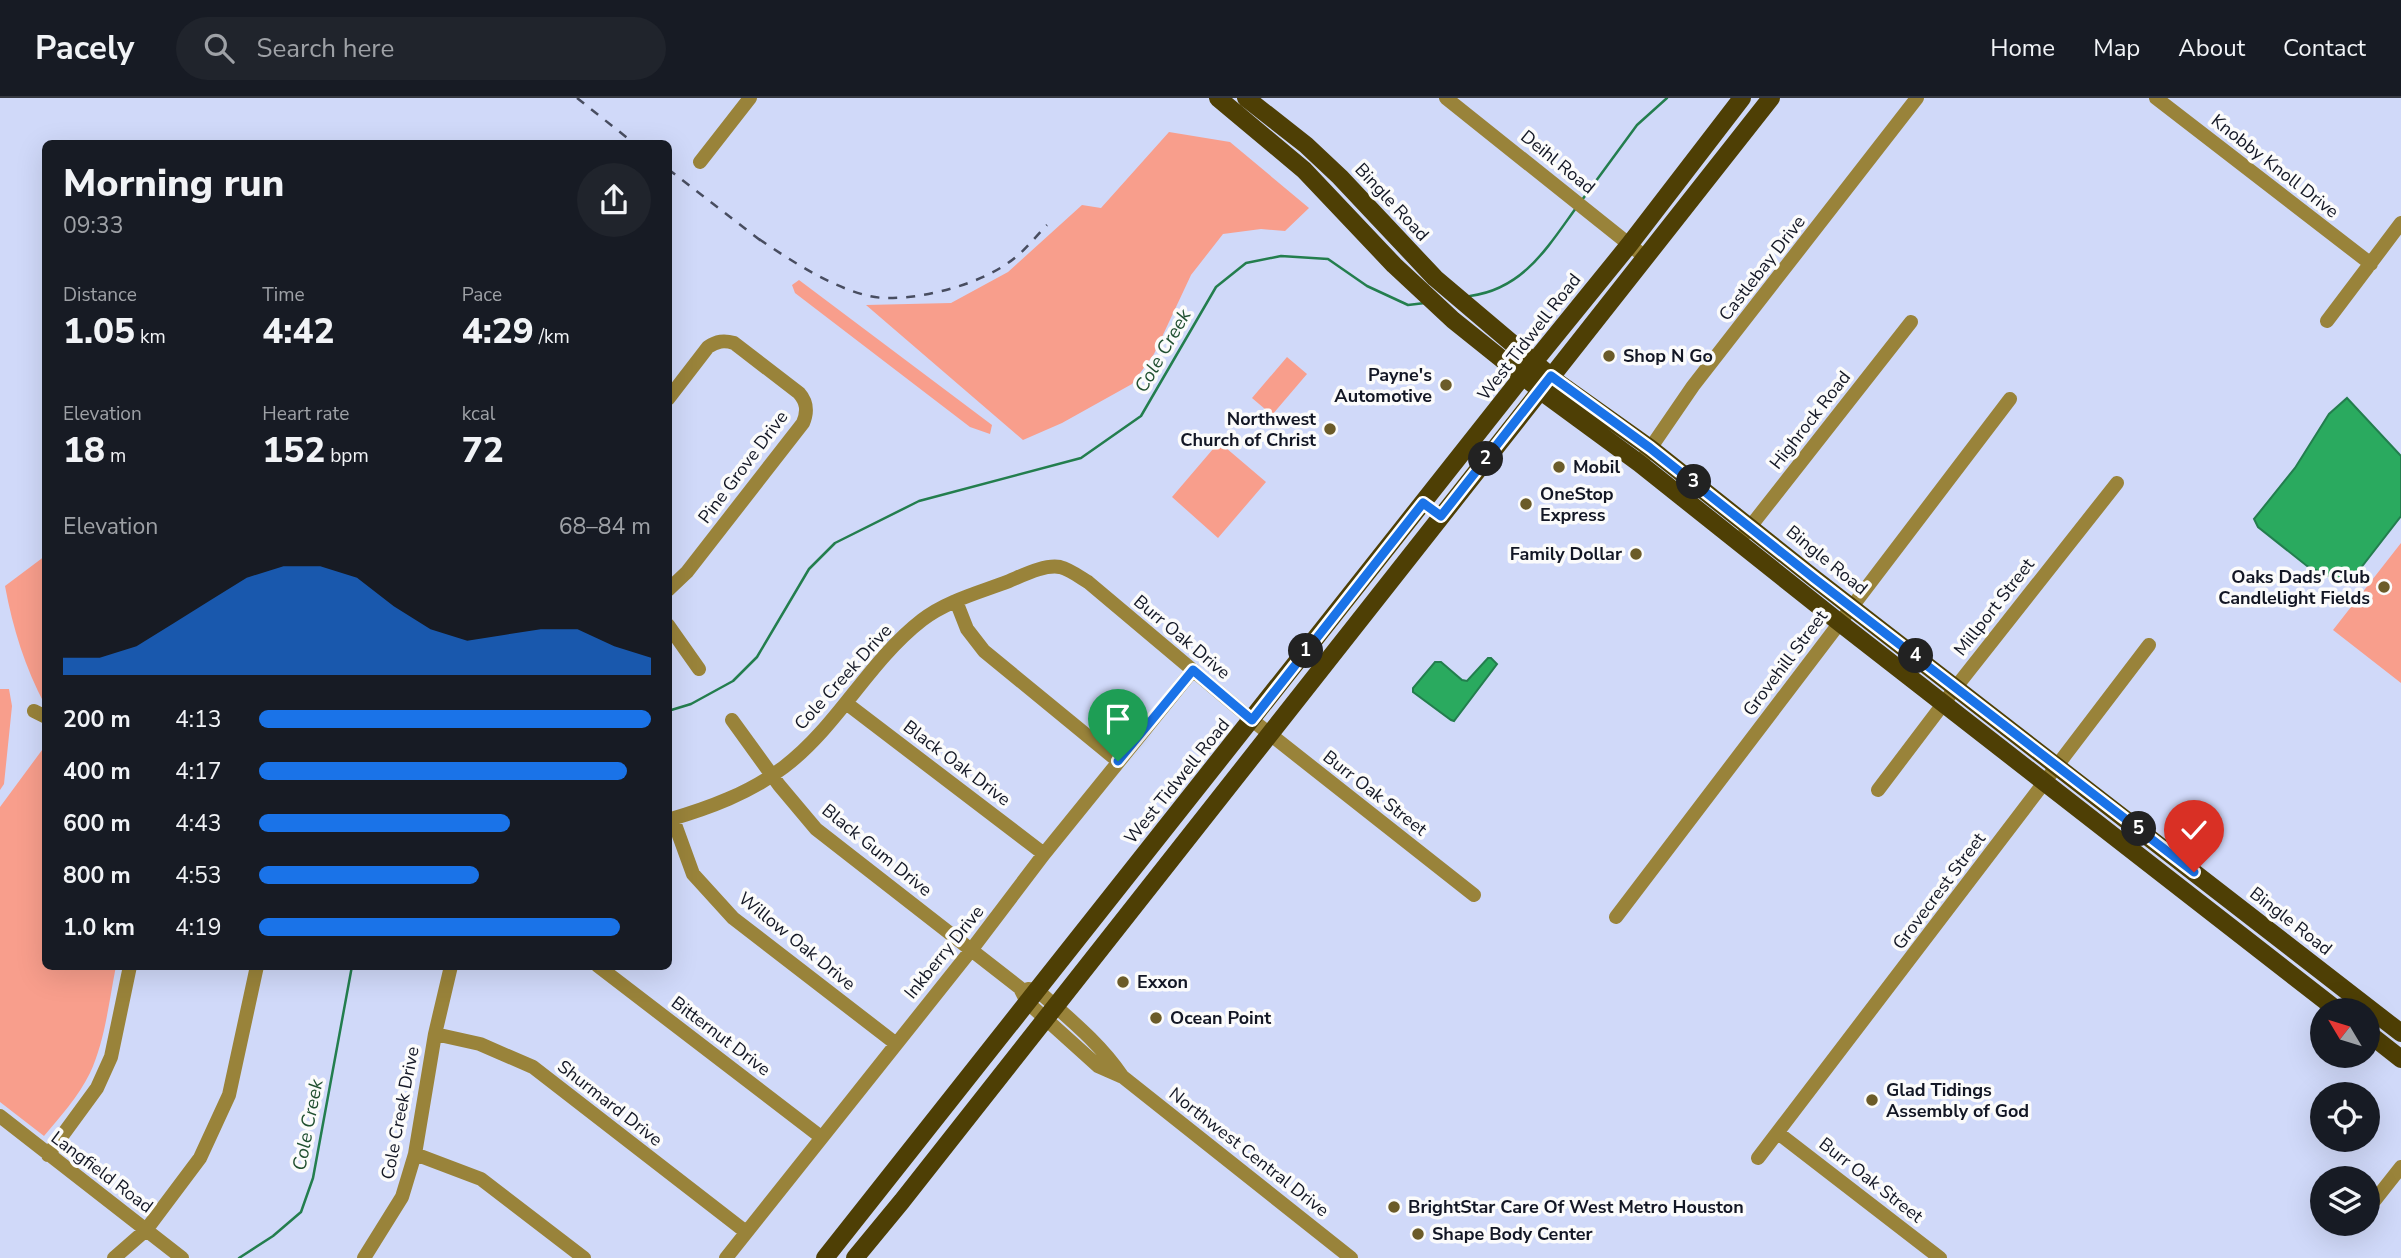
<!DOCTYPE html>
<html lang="en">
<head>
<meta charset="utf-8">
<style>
  body { margin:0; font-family:"Nunito Sans",sans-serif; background:#20242c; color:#f1f3f6; height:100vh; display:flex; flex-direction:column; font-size:26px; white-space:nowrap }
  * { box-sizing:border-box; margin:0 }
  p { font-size:23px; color:#9ea1a6 }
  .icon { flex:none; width:38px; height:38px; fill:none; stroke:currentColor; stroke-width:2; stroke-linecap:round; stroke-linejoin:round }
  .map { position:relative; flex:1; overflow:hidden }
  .side { position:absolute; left:42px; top:42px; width:630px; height:830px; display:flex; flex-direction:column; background:#171b24; border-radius:10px; box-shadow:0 7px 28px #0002 }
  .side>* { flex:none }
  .needle { width:46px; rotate:308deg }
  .controls { position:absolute; left:2310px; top:900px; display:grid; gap:14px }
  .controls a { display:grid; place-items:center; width:70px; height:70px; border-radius:50%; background:#171b24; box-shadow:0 7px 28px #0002; font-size:35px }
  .pin { position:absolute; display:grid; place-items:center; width:60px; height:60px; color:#fff; margin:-72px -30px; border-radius:50% 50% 50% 0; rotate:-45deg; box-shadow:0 0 7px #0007 }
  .pin .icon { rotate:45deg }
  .km { position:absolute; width:35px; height:35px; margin:-18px; border-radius:50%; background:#222; color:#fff; font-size:19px; line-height:35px; text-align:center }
  .round { display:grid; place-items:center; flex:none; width:74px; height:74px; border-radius:37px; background:#20242c }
  .overview { display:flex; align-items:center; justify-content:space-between; height:119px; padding:0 21px }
  h1 { font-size:38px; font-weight:800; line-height:52px }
  .figures { display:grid; grid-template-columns:repeat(3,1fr); gap:10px; height:119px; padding:7px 21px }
  .figures div { display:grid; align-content:center }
  .figures b { font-size:35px; font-weight:800 }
  .figures small { font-size:19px; font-weight:400 }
  .figures p { font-size:19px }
  .chart { height:196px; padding:14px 21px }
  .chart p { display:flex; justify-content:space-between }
  .chart svg { width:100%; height:126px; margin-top:7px; fill:#1a73e8; opacity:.7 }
  ul { padding:0 21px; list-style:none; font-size:23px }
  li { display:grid; grid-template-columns:112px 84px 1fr; align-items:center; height:52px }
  li i { height:18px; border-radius:9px; background:#1a73e8 }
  header { display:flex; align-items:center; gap:42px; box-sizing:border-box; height:98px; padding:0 35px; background:#171b24; border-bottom:2px solid #363941 }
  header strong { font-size:33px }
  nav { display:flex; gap:38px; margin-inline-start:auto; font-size:24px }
  .search { width:490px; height:63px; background:#20242c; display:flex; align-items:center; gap:18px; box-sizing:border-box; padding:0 24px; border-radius:38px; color:#9ea1a6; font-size:26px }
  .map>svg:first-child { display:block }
  .green { fill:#f89e8c }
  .water { fill:#2aaa5f; stroke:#237e4e; stroke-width:2 }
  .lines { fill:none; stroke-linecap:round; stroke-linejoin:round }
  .stream { stroke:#237e4e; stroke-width:2.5 }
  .minor { stroke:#99833a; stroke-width:14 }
  .major { stroke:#4e3f05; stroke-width:18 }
  .rail { stroke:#484d60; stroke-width:2.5; stroke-dasharray:9 9; stroke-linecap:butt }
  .route-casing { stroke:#fff; stroke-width:14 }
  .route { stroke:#1a73e8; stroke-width:9 }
  .poi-dot { fill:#6b5b29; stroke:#fbfbfb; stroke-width:2.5 }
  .labels { text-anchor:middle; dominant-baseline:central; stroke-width:7; stroke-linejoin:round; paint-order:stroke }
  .street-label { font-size:18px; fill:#131725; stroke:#fbfbfb }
  .poi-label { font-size:18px; font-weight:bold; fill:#131725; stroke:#fbfbfb; text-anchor:start }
  .water-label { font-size:19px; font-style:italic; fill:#215031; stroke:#fbfbfb }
</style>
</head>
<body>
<header>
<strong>Pacely</strong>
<div class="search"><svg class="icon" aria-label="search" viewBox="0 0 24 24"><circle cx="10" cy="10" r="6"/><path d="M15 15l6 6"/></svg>Search here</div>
<nav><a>Home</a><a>Map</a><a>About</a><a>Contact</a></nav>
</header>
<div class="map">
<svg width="2401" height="1160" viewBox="0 0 2401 1160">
  <rect width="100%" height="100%" fill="#d0d9f9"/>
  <path class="green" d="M1169,34L1230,44L1309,110L1285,133L1261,131L1223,136L1191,177L1154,256L1132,286L1062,325L1023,342L866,207L951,205L1008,174L1082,107L1101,110Z
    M799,182L992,327L990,336L970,329L795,195L792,187Z
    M1287,259L1307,276L1272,317L1252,300Z
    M1219,344L1266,384L1218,440L1172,399Z
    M2401,445V585L2333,532Z
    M45,458V607C25,569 13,531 5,488Z
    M0,591H9L12,608L4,686L0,692Z
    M45,648L46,868H116C109,903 105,943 90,975C78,999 61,1018 44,1038L0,1004V709Z"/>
  <path class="water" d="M2347,300L2401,358V418L2353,480L2335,481L2307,468L2258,429L2254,421L2295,370L2329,316Z
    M1488,560H1491L1497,566L1454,623L1451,622L1413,594V590L1435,564H1441L1462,582L1467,583Z"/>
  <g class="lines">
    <path class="stream" d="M1582,102L1637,27L1667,0
      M1470,198C1523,191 1547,150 1576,110
      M668,613L691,606L733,583L757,559L809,471L835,445L919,403L1081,360L1141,318L1216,189L1246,165L1281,158L1328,161L1367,188L1408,207L1425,205
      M239,1160L273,1138L301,1114L313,1080L352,868"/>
    <path class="minor" d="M1446,0L1645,159
      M2156,0L2371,166
      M700,64L750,0
      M2327,223L2401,125
      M668,301L708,249C717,243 724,242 734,245L799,295C807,304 808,313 803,325L687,474L668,492
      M1645,358L1693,288L1917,0
      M1739,443L1911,224
      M956,503L967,531L984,553L1118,663
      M668,527L699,571
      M846,605L1044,756
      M34,613L46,619
      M732,622L779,687L816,731L1020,890L1027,904L1098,968L1123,979L1351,1160
      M1878,692L1956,589L2117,385
      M673,721L693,776L733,820L895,945
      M668,722C709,710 750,695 784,669C838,628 868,564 922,522C945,504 977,495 1004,485C1020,479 1043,466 1060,469C1069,471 1080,479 1088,484L1252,622L1474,797
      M1616,819L2010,301
      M598,868L821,1039
      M1028,891L1037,892C1067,919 1099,944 1122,978
      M435,936L480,946L533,969L746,1134
      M0,1018L182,1160
      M1778,1035L1940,1160
      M415,1056L481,1081L584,1160
      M48,1057L97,990L111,959L130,868
      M1758,1060L2149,547
      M2375,1102L2401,1069
      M114,1160L146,1132L200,1060L229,997L257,868
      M364,1160L402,1099L415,1056L435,936L451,868
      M726,1160L972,851L1044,756L1193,572"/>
    <path class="major" d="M1218,0L1304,72L1394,167L1453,222L1549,299L1639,365L1840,525L2337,912
      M1246,0L1306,47L1340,79L1435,180L1560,286L1650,350L1815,481L2401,935
      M2368,935L2401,961
      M825,1160L1534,264L1629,147L1742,0
      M855,1160L902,1103L1771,0"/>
    <path class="rail" d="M577,0L635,46
      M668,71L765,146
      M759,141C791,163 846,199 885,200C926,201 986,185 1017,158C1028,149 1037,137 1047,127"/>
  </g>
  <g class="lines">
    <defs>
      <path id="route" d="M1118,663L1193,572L1252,622L1423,405L1441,418L1551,278L1650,350L1815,481L2194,774"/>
    </defs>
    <use href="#route" class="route-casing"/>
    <use href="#route" class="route"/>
  </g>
  <g class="poi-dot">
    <circle cx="1609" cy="258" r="7"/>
    <circle cx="1446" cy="287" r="7"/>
    <circle cx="1330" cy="331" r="7"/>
    <circle cx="1559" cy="369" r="7"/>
    <circle cx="1526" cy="406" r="7"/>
    <circle cx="1636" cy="456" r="7"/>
    <circle cx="2384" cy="489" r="7"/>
    <circle cx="1123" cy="884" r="7"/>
    <circle cx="1156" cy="920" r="7"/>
    <circle cx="1872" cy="1002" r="7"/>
    <circle cx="1394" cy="1109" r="7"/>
    <circle cx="1418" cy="1136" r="7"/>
  </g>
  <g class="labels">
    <g class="street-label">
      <text transform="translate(1558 64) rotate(39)">Deihl Road</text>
      <text transform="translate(2275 68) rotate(38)">Knobby Knoll Drive</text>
      <text transform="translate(1392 104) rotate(47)">Bingle Road</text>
      <text transform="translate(1762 170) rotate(-52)">Castlebay Drive</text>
      <text transform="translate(1529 239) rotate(-52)">West Tidwell Road</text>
      <text transform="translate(1810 322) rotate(-52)">Highrock Road</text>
      <text transform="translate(743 369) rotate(-53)">Pine Grove Drive</text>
      <text transform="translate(1827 462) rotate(39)">Bingle Road</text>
      <text transform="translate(1994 509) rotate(-52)">Millport Street</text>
      <text transform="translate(1182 539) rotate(40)">Burr Oak Drive</text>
      <text transform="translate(1785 565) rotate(-53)">Grovehill Street</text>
      <text transform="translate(843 579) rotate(-48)">Cole Creek Drive</text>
      <text transform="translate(957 665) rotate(37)">Black Oak Drive</text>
      <text transform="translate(1177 683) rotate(-51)">West Tidwell Road</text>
      <text transform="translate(1375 695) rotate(38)">Burr Oak Street</text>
      <text transform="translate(877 752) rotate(39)">Black Gum Drive</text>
      <text transform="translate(1939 793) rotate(-53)">Grovecrest Street</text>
      <text transform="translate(2291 823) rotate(38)">Bingle Road</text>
      <text transform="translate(797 843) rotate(39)">Willow Oak Drive</text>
      <text transform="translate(944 854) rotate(-51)">Inkberry Drive</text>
      <text transform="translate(721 938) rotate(37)">Bitternut Drive</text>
      <text transform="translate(610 1005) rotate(38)">Shurmard Drive</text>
      <text transform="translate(400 1015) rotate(-79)">Cole Creek Drive</text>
      <text transform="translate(1249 1054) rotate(38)">Northwest Central Drive</text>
      <text transform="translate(102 1074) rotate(37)">Langfield Road</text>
      <text transform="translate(1871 1082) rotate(38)">Burr Oak Street</text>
    </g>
    <g class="poi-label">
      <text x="1623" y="258">Shop N Go</text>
      <text x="1432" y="277" text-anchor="end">Payne's<tspan x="1432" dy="21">Automotive</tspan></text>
      <text x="1316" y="321" text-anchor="end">Northwest<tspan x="1316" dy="21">Church of Christ</tspan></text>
      <text x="1573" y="369">Mobil</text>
      <text x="1540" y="396">OneStop<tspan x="1540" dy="21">Express</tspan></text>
      <text x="1622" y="456" text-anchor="end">Family Dollar</text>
      <text x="2370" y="479" text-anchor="end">Oaks Dads' Club<tspan x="2370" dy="21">Candlelight Fields</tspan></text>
      <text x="1137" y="884">Exxon</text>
      <text x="1170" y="920">Ocean Point</text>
      <text x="1886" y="992">Glad Tidings<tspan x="1886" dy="21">Assembly of God</tspan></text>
      <text x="1408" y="1109">BrightStar Care Of West Metro Houston</text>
      <text x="1432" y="1136">Shape Body Center</text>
    </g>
    <g class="water-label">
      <text transform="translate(1163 253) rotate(-60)">Cole Creek</text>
      <text transform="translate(308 1027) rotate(-79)">Cole Creek</text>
    </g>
  </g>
</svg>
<div class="controls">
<a><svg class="needle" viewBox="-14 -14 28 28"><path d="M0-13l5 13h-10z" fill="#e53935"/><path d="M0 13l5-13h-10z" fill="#9ea1a6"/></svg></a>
<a><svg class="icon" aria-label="locate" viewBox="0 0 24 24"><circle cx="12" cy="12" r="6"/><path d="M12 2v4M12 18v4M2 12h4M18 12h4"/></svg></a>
<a><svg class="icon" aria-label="layers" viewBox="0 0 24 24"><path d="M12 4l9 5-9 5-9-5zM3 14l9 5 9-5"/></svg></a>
</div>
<div class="pin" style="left:1118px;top:663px;background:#1e9e55"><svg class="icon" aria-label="arrive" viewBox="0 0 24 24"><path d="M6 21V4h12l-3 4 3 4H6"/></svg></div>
<div class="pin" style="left:2194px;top:774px;background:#d93025"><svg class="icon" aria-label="check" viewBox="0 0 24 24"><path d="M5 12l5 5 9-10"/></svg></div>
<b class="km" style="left:1306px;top:553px">1</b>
<b class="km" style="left:1486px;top:361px">2</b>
<b class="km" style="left:1694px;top:384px">3</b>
<b class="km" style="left:1916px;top:558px">4</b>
<b class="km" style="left:2139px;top:731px">5</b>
<section class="side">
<div class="overview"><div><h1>Morning run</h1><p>09:33</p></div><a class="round"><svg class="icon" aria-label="share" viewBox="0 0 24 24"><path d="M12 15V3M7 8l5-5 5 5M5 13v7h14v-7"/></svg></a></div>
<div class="figures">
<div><p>Distance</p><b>1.05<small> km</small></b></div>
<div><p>Time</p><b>4:42</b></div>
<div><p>Pace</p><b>4:29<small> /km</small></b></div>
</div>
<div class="figures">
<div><p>Elevation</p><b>18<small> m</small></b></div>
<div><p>Heart rate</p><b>152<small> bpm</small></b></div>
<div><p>kcal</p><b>72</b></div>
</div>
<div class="chart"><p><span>Elevation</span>68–84 m</p>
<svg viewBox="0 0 160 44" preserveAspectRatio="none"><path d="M0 44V38L10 38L20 34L30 26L40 18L50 10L60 6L70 6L80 10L90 20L100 28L110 32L120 30L130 28L140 28L150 34L160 38V44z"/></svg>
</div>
<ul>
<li><b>200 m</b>4:13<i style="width:100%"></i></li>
<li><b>400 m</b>4:17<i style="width:94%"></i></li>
<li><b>600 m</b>4:43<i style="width:64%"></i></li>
<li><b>800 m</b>4:53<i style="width:56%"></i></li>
<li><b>1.0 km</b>4:19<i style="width:92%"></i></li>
</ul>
</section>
</div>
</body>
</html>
